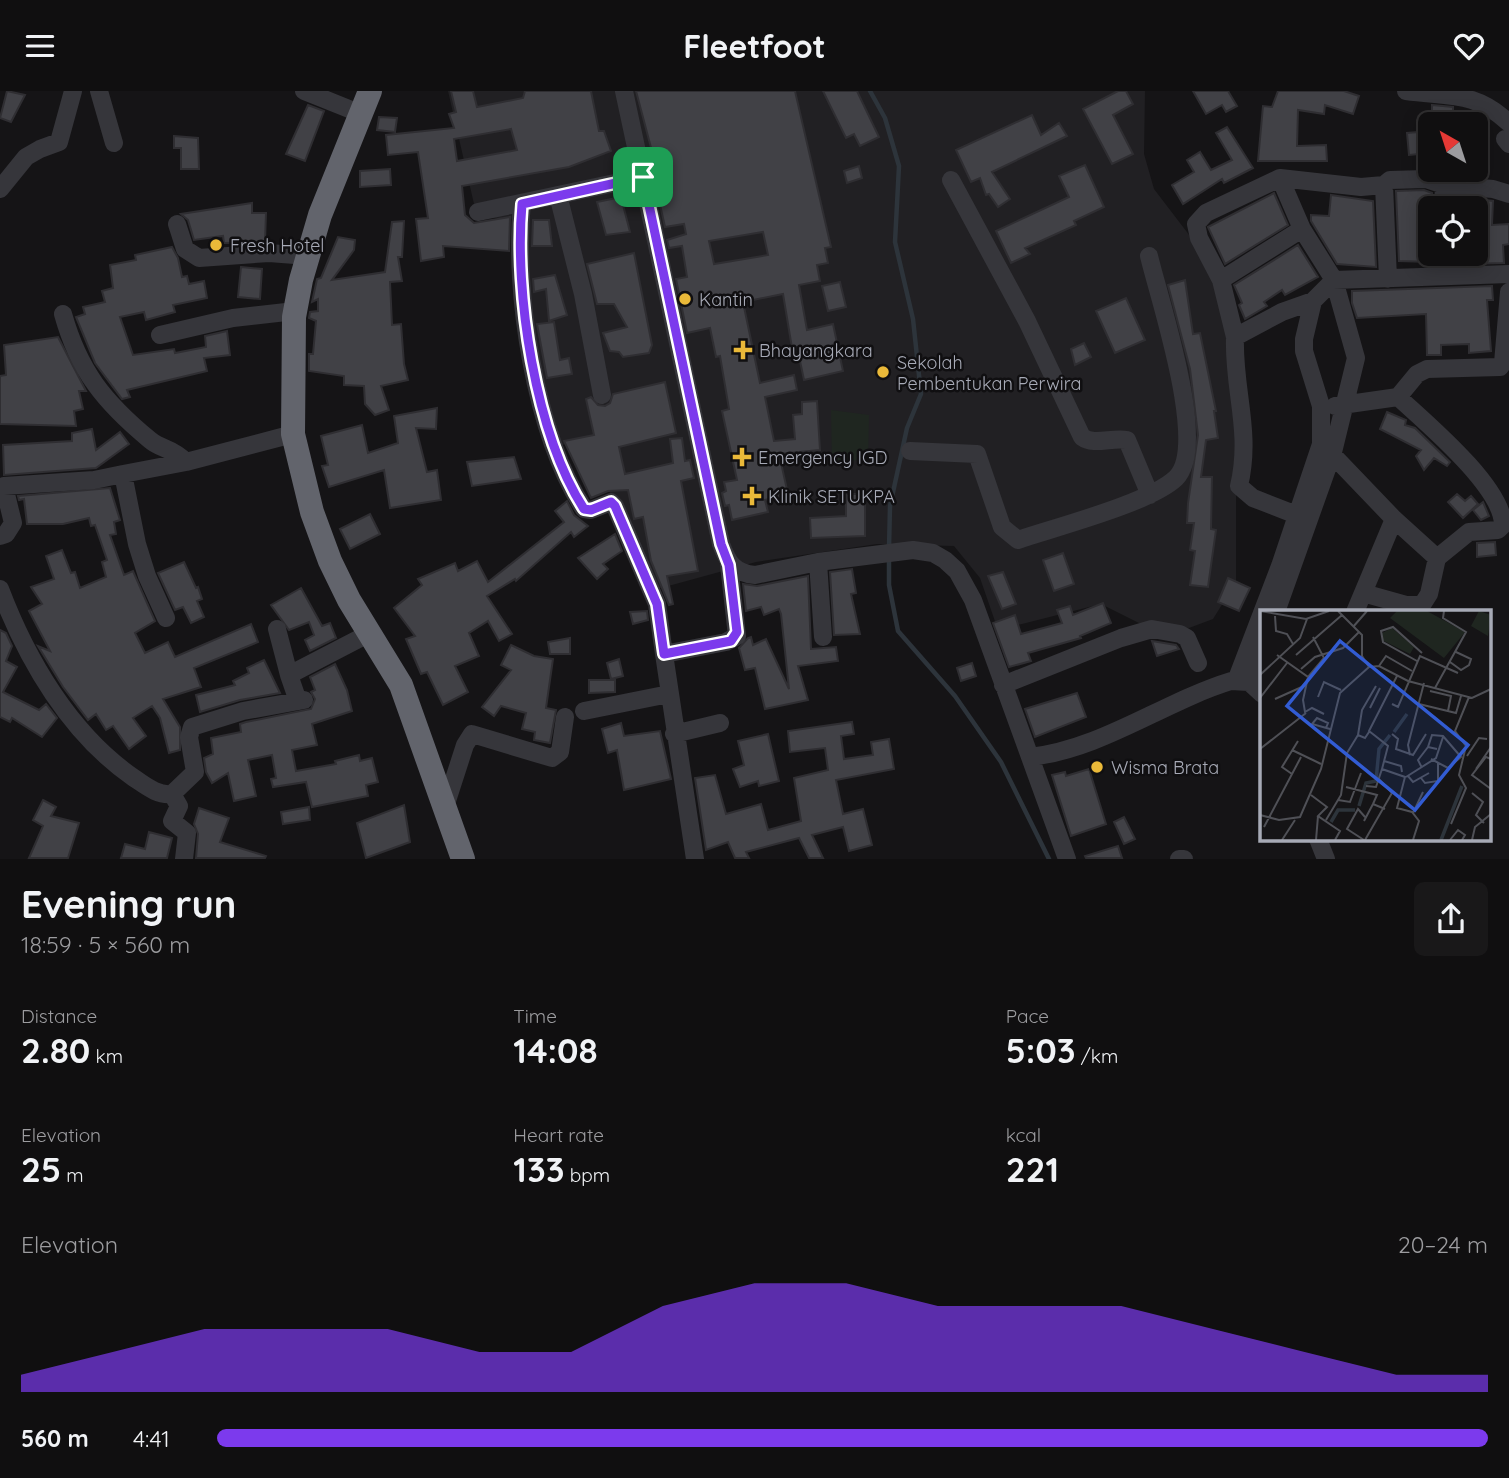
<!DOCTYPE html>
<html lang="en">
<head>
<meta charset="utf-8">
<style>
  body { margin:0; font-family:Quicksand,sans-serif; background:#191819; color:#f1f3f6; height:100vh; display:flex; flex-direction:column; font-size:26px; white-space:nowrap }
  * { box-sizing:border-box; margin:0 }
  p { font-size:23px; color:#9c9c9f }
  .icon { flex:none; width:38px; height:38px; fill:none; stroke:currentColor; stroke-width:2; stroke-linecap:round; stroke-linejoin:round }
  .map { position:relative; height:768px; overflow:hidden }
  .sheet { display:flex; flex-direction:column; background:#100f10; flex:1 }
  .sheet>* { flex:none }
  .needle { width:46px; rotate:321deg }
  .buttons { position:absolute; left:1418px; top:21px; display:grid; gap:14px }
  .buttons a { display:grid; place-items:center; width:70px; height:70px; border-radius:10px; background:#100f10; box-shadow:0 4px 18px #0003,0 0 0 2px #302f30; font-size:35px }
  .pin { position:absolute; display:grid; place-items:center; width:60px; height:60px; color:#fff; margin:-30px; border-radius:14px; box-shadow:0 4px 10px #0006 }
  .round { display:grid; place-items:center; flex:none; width:74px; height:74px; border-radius:10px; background:#191819 }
  .headline { display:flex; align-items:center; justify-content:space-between; height:119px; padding:0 21px }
  h1 { font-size:38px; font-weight:800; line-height:52px }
  .figures { display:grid; grid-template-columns:repeat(3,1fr); gap:10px; height:119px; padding:7px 21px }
  .figures div { display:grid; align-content:center }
  .figures b { font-size:35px; font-weight:800 }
  .figures small { font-size:19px; font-weight:400 }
  .figures p { font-size:19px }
  .chart { height:196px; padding:14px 21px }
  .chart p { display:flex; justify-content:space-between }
  .chart svg { width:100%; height:126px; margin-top:7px; fill:#7c3aed; opacity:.7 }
  ul { padding:0 21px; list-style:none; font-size:23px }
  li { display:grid; grid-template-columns:112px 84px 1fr; align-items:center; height:52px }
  li i { height:18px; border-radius:9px; background:#7c3aed }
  header { display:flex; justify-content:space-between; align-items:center; height:91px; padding:0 21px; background:#100f10; font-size:32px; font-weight:800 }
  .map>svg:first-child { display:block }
  .built { fill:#212023 }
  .green { fill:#1f2620 }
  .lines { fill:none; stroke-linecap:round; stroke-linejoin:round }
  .stream { stroke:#2d343b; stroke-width:4.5 }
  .building { fill:#414146; stroke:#2f2e32; stroke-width:2; fill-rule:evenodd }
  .minor { stroke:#36363b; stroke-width:18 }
  .highway { stroke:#62646c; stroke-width:24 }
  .route-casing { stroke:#fff; stroke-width:14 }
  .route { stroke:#7c3aed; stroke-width:9 }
  .poi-dot { fill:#eab939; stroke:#100f11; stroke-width:2.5 }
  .labels { text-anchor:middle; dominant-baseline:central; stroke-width:5; stroke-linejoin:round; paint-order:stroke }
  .poi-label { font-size:18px; fill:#a7aab6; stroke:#100f11; text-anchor:start }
  .inset-river { fill:none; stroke:#2d343b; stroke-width:3.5 }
  .inset-road { fill:none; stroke:#4f5056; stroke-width:2 }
  .view { fill:#325cd3; fill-opacity:0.15; stroke:#325cd3; stroke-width:3.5 }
  .inset-edge { fill:none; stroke:#a7aab6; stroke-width:3.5 }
</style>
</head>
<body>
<header><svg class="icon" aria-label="menu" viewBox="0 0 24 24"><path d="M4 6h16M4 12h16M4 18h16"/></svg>Fleetfoot<svg class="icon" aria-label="heart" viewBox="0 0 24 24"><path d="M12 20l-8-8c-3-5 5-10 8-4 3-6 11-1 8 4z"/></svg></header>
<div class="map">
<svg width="1509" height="768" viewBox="0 0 1509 768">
  <rect width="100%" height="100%" fill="#151416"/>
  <path class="built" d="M448,0H1145L1144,63L1154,98L1193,149L1220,198L1236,320V491L1213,528L1189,537L1141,533L1101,513L998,539L980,487L954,455L877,453L756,471L650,500L597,370L592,348L556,355L524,242L520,128L477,126Z"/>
  <path class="green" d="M831,319L869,324L868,369L832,370Z"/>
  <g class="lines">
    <path class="stream" d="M870,0L885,27L899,75L895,151L913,228L921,303L907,337L890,415L889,458
      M889,467V494L898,540L955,605L1001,671L1049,768"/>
  </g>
  <path class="building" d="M7,0L25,4L11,31L0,27Z
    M451,0H473L477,16L523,7L525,0H591L599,40H604L611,60L569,76L462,95L465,124L474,132L510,126L509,160L443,155L444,166L421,170L416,128L428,127L418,61L388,64L386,44L454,37L449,23L456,21ZM511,38L517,59L457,70L454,48Z
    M636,0H795L831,156L825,157L828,172L817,174L820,190L799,194L807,239L833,233L843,280L804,289L797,256L792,257L783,203L743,211L760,292L794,284L797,299L765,306L774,350L795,348L793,324L802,323V311L817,310L820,359L779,363L788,403L765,409L768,421L732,429L729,414L725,415L722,402L726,400L724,391L737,389L722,320L729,318L720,265L716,266L710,237L687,242L676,188L687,186L682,155L669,157L667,149L686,143L684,133L665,136L650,69L654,68ZM763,141L768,164L714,173L709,150Z
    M823,0H857L879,46L860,55L854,43L846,47Z
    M1118,0H1126L1133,13L1113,24L1133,63L1112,73L1083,18Z
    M1193,0H1228L1237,15L1226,21L1222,14L1206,23Z
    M1278,0H1344L1359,5L1353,23L1325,14L1324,23L1298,19L1297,55L1326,54L1327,70H1258L1263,15L1272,16Z
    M308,14L324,20L305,70L286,63Z
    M1432,14L1453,16V31L1432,32Z
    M1032,24L1041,44L1059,32L1067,45L992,81L1010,108L998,116L989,103L986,104L980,87L971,91L956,59Z
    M379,26L397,27L395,41L377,39Z
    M1227,36L1253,77L1224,92L1222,88L1183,113L1172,94L1194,81L1187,69L1200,61L1211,79L1232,69L1216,42Z
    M1430,40V62L1409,64L1407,42Z
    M174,45L198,47L199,78H181V57H174Z
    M1085,74L1104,116L1074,130L1076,134L1025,157L1030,163L1011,172L996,140L1069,106L1059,85Z
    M859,75L862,87L847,92L844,80Z
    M390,78L391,94L360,96V80Z
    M1424,99L1432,102L1430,171L1399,170L1396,100Z
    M1274,102L1288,134L1225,173L1208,136Z
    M1331,104L1373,110L1376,176L1337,173L1311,130V124L1329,125Z
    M621,106L630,141L606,144L597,111Z
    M1455,106L1493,110L1492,134L1509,133V153L1503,154L1504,172L1465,173V163H1476L1475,117H1454Z
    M252,112V122H266L265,151L224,152L223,145L194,149L188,129L181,123Z
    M533,129H549L552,155H532Z
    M404,130L402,166H398L402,190L390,191L392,234L401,233L404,273L408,289L381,295L389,319L375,324L365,313L364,295L344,294V285L309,280V263H313L316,230L309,227L310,221L318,220V208L312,211L317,188L321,187L338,146L355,149L354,159L332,189L385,181L392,131Z
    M1298,154L1318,186L1285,204L1282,199L1264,211L1267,215L1245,228L1239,214L1242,212L1234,194Z
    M172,156L178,167L182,186L187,185L189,193L204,190L207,207L173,214L175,221L146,229L144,221L120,226L133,264L174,258L175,262L206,256L205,245L227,240L230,264L204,267L207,280L127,299L130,306L122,308L95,272L76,226L85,223L83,216L105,211L102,200L113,197L110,174L136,169L135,164Z
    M634,162L652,254L649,262L623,266L619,261L610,260L603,242L627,236L614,213H597L587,173Z
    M241,176L262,178L260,208L238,206Z
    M555,184L567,224L549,230L546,198L534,201L533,188Z
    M1185,189L1193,243L1200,242L1216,320H1214L1218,347L1206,349L1201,386H1212L1211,438L1216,439L1208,496L1190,494L1195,460L1190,459L1194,432H1187L1188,412L1198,344L1190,278L1168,194Z
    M840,191L846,216L828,220L822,195Z
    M1492,195L1493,209H1487L1491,260L1469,262V253L1441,254V264H1427L1426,223L1357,227L1352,212V200Z
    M1126,207L1145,249L1115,262L1096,220Z
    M554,231L560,269L569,267L572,283L547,287L537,233Z
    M58,246L86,300H79L83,318L74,320L76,335L0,333V285L6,284L4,254Z
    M1084,252L1091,266L1075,274L1071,258Z
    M665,291L676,342L619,356L625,383L673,372L670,348L682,347L685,370L690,369L694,387L681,390L698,480L667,485L673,513L669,514L651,470L643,426L634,428L628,399L608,400L591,407L564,350L594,344L586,308L591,306L598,314L605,315L610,312L613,303Z
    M437,317L436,338L416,337L427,381L437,379L441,409L390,417L384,379L329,396L322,375L328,374L321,345L362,334L368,362L398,352L394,325Z
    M1387,321L1406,329L1405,334L1415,337L1450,371L1447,375L1434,367L1424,379L1416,365L1421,359L1380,338Z
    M92,338L96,359L120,341L129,353L96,377L4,384L3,354L72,350V342Z
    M514,366L521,388L472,395L467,371Z
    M110,397L120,429L114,431L116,443L110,444L124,484L133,480L155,530L135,542L145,562L168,551L175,566L251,533L258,551L194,577L201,596L163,608L180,636V659L169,662L160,627L152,615L133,627L146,645L129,658L113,635L106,639L96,623L88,629L63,596L38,555L50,560L29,520L42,513L31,496L54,488L46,465L62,459L71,482L75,481L80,497L106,486L102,471L107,469L95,434L91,435L89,427L63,433H27L24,408L19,409L18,405Z
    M846,403H865V445L811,447L810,427L846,425Z
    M1457,403L1465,410L1471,405L1478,413L1463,427L1448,411Z
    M567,410L574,424L588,435L574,446L571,441L516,490L515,488L487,505L512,543L499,550L488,530L469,542L479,565L455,575L468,601L443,614L427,581L421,583L406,548L415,545L394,517L422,494L418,488L455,472L458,480L477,470L488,491L564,431L555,420Z
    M1483,411L1489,425L1481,429L1473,419Z
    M370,423L380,443L350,458L340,438Z
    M615,443L622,460L603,473L608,478L597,488L578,467Z
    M1495,451L1496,464L1477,466V452Z
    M1063,462L1074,493L1054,500L1043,469Z
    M184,471L196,497L198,496L202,508L197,510L204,526L191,532L183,516L175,519L158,482Z
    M852,478L856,502L851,503L860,543L834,544L830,481Z
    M1003,481L1016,513L1002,518L988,485Z
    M808,485L811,558L836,556L838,570L798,575L808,609L765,618L755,577L745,579L739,557L748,547L751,546L753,554L766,548L789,598L781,523L779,518L764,524L761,516L746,520L743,493L757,495Z
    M1228,487L1250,497L1239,520L1218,511Z
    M301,497L322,535L330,532L336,547L310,560L305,549L314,544L309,531L289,539L271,514Z
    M1103,512L1111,532L1080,545L1081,547L1028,562L1031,570L1009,576L993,532L1015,524L1021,543L1062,532L1057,519L1070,515L1073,524Z
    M647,520L648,529L633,533L630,521Z
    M0,539L6,542L12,555L6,570L17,576L3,601L39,619L46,613L57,627L42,646L12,627L10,631L0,626Z
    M570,547V563H550L548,551Z
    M1152,550L1176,554L1179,558L1157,565Z
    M511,554L534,565L553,568L546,617L556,619L550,652L534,649L535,641L522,638L526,622L501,615L494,625L482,616L511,579L501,574Z
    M619,568L623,585L611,588L607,572Z
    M264,569L280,602L240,609L200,621L196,604L235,594L233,590L249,582L247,577Z
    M972,572L976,585L961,590L957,577Z
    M335,573L347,599L352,620L312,633L317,654L292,659L296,680L336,673L335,670L359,664L360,670L372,667L378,691L366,694L368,705L312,716L306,691L273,696L271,688L276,687L272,664L248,669L256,705L234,710L228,682L212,692L206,681L204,667L213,663L211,647L241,641L240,633L246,631L311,618L315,608L311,601L315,599L310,586Z
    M589,589H615V601L589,602Z
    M1077,602L1086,626L1035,646L1025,618Z
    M852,631L854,643L841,645L844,668L873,664L871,651L889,648L894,678L836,689L843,723L863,718L872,754L849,760L843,736L812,744L823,767H809L799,747L746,761L749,767H735L728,751L706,759L695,687L715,684L726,723L761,713L768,739L801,730L794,687L828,679L825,657L790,661L788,640Z
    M621,632L624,645L660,640L671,688L624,699L617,659L608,662L602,638Z
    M768,643L779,690L759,695L758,690L740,696L733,678L744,674L738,650Z
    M1089,678L1106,733L1071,745L1052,684L1065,681L1066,685Z
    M43,709L56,716L51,725L79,732L68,767H29L43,735L33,729Z
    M404,714L410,751L366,767L357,732Z
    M309,716L310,729L283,733L281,721Z
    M199,717L229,727L220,751L266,765L265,767H196L198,743L194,733Z
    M1124,726L1135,748L1124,753L1114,731Z
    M149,741L172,747L167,767H121L125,753L145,758Z
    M1118,755L1122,767H1086L1085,765Z"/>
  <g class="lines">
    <path class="minor" d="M99,0L114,52
      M304,0L359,22
      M624,0L721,453C728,472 734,482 755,484L818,471L913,459L933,462L945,469L957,480L973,509L1030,666C1102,658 1163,611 1231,590L1249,591L1262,603
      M1406,0C1450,6 1475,0 1509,32
      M1505,48L1509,53
      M951,89L1027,230L1082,346C1094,355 1112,346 1127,349L1150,404
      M1384,94L1388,188
      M0,98L26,66L40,58L59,51L73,0
      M558,104L583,203L602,304
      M522,113C513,200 535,343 584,418L591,419L611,411L615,415L657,513L664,563
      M1443,117L1444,94
      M478,121L643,86
      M177,133L185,158L199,167L269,162L308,165
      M1442,185V163
      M1221,189L1302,138
      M1313,210L1282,221L1235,246L1221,189L1199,147L1196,133L1206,122L1280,87L1361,96L1384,94L1390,89L1426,88L1444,94L1493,98L1509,103
      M63,223C79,280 104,311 150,349C162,359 171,356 186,371
      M160,244L233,227L295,220
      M1235,246C1233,299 1252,340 1239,395L1253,407L1307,428
      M1335,315L1398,306L1417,283L1427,278L1500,276L1503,272L1509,201
      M1325,356L1394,428L1437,467
      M910,360L977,363L1002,436L1018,449C1056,436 1150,412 1176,387C1209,355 1159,208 1149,165
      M0,445L6,443L13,432L4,395L94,389L123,383
      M818,471L823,546
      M0,498C27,569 70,643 134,687C146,695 158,705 172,703L195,681L189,646L192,636L243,620L304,609
      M1363,502L1406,514H1422L1429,503L1437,467L1469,441L1498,439L1503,434C1503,396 1425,331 1398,306
      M1276,521L1333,361L1356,267L1334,189L1302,138L1280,87
      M1355,521L1394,428
      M166,527L147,485L137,453L123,383L186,371L293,343
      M277,538L289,584
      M1236,590L1280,475L1321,353V315L1304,260V248L1313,210L1334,189L1509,183
      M1249,591L1262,557
      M1003,594L1121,547L1152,538L1180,543L1187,547L1198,572
      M298,610L289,584L370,542
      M584,620L669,603
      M674,643L720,632
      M1030,666L1067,768
      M172,703L179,715L172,730L187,742L184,768
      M445,716L465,654L472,643L552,667L560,661L565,626
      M1318,748L1326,768
      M695,768L664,563L726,551L737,545L729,474
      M1179,768H1184"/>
    <path class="highway" d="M370,0L320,124L301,189L294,226L293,343L312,421L330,470L349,509L401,594L463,768"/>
  </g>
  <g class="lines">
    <defs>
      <path id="route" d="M643,86L721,453L729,474L737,541L731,550L664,563L657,513L615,415L611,411L591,419L584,418C535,342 514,201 522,113Z"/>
    </defs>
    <use href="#route" class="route-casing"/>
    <use href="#route" class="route"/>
  </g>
  <g class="poi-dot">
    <circle cx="216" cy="154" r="7"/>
    <circle cx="685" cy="208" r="7"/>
    <path d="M739.5 248.5h7v7h7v7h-7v7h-7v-7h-7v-7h7z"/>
    <circle cx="883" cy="281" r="7"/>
    <path d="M738.5 355.5h7v7h7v7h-7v7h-7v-7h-7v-7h7z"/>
    <path d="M748.5 394.5h7v7h7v7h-7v7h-7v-7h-7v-7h7z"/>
    <circle cx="1097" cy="676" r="7"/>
  </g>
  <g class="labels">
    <g class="poi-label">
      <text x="230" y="154">Fresh Hotel</text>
      <text x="699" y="208">Kantin</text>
      <text x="759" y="259">Bhayangkara</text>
      <text x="897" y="271">Sekolah<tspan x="897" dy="21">Pembentukan Perwira</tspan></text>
      <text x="758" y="366">Emergency IGD</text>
      <text x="768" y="405">Klinik SETUKPA</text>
      <text x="1111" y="676">Wisma Brata</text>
    </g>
  </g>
  <g transform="translate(1260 519)">
    <rect width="231" height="231" fill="#151416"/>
    <path d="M137,1H167L205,22L184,48L130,8ZM219,1L231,5L228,26L211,16ZM132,18L154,37L150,44L122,30V23Z" fill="#1f2620"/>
    <path class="inset-river" d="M134,122L147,104M99,196L106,173L116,171L119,139L130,125M71,212L78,200H95M181,230L202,176"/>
    <path class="inset-road" d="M0,1L46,9L69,1M78,1L102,25V46L109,57M15,6L16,21L27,24L33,34M93,17L107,1M17,45L48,67L43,90L45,102L52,98L64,104M36,45L82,5M157,51L123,32L121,21L133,17L162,43M190,52L201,60L209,55L211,49L196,42M119,56L126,46L152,61M41,59L55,47L83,38L99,22M0,65L40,28L47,9M137,66L109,121L128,136L122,159L145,167L137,198L152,202L159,211L153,230M48,67L64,48L53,27M175,78L206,22L183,8L184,1M170,81L191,86L188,101M58,87L64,72L81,80M0,88L27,53M15,89L44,76M132,94L138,97L160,46L198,63M159,94L196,103L201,86M110,98L120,78M66,118L68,113L57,108L52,114L70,119M132,124L138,129L136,139L153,145L166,124M98,125L102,100L116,76M0,139L46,103M32,140L61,154M150,145L148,135L164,73M207,146L219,128L227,129M171,149L188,158L201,147L183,126L172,125L168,137L177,139M231,149L226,147L212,165L231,179M124,151L141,156L142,162M162,158L158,150L168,137M216,159L231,137M32,164L22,157L38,131M148,166L153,172L169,163M146,167L176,148L183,127M161,168L165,173L178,171V153M106,176L116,177L122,159M86,177L117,185L113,194M212,183L223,192L216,205L224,213M51,185L67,197L58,206L80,221L75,230M78,190L90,192L101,163M153,203L163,182M0,205L19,210L40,207L61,159L80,83L109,57L119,56L148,71L212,88L231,79M66,210L81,185L87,143L98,125L105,128L109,122M104,211L113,194L125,199M191,214L206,178L199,165L206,136L195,121L209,87M4,217L41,147M22,230L35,210M56,230L58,206M104,230L87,219L98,199L105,207M105,230L132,183L118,168M190,230L198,220L205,225L202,230M212,230L215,217L231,204"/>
    <path class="view" d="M80,31L208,135L155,200L27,96Z"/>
    <rect width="231" height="231" class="inset-edge"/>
  </g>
</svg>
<div class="buttons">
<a><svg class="needle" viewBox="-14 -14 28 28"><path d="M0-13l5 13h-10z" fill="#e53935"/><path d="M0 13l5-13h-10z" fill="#9c9c9f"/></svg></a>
<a><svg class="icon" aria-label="locate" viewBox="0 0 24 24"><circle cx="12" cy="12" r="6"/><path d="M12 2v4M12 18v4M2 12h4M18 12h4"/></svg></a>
</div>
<div class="pin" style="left:643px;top:86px;background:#1e9e55"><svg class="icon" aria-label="arrive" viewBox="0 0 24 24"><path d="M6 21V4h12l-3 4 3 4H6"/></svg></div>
</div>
<section class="sheet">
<div class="headline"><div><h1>Evening run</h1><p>18:59 · 5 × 560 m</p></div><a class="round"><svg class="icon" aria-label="share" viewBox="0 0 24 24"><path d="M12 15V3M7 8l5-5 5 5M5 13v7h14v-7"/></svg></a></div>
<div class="figures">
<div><p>Distance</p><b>2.80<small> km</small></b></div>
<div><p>Time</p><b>14:08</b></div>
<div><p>Pace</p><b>5:03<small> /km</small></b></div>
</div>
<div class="figures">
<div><p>Elevation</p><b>25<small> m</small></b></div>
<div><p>Heart rate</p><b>133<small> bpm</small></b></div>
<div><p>kcal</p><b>221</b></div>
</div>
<div class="chart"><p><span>Elevation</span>20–24 m</p>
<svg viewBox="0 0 160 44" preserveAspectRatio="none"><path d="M0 44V38L10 30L20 22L30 22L40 22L50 30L60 30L70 14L80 6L90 6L100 14L110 14L120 14L130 22L140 30L150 38L160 38V44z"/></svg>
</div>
<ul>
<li><b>560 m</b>4:41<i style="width:100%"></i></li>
</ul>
</section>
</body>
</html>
